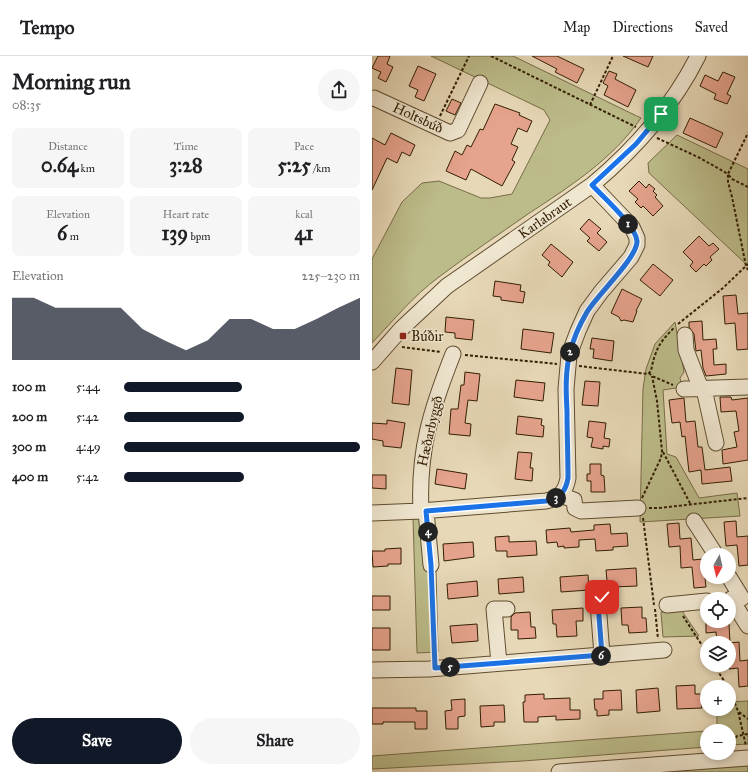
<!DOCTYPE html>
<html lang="en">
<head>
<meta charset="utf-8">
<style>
  body { margin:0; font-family:"IM FELL Great Primer",serif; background:#f6f6f6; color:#202124; height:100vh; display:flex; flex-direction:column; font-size:15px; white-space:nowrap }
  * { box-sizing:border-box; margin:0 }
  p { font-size:13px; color:#757577 }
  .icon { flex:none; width:22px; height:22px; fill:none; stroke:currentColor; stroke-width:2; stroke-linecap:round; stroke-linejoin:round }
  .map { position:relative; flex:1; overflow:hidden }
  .sheet { display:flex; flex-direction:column; background:#fff; width:372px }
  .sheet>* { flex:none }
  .needle { width:26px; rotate:188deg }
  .controls { position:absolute; left:328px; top:492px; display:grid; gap:8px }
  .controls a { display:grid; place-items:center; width:36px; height:36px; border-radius:50%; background:#fff; box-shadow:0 2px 6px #0003; font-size:20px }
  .pin { position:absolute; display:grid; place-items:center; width:34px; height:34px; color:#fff; margin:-17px; border-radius:8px; box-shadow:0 2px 6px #0006 }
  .km { position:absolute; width:20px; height:20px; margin:-10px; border-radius:50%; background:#222; color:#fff; font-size:11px; line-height:20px; text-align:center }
  .round { display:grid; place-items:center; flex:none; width:42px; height:42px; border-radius:21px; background:#f6f6f6 }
  .summary { display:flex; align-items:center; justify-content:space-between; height:68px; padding:0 12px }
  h1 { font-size:22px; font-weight:700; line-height:30px }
  .figures { display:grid; grid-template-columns:repeat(3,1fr); gap:6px; height:68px; padding:4px 12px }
  .figures div { display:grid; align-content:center; border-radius:8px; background:#f6f6f6; text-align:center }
  .figures b { font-size:20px; font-weight:700 }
  .figures small { font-size:11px; font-weight:400 }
  .figures p { font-size:11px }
  .chart { height:112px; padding:8px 12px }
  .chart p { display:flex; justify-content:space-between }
  .chart svg { width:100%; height:72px; margin-top:4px; fill:#111827; opacity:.7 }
  .primary-button { display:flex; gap:8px; margin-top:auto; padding:8px 12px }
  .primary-button a { flex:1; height:46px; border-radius:24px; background:#111827; color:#fff; font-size:16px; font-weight:700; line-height:46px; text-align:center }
  .primary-button a+a { background:#f6f6f6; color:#202124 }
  ul { padding:0 12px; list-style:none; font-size:13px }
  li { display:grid; grid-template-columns:64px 48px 1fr; align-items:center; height:30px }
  li i { height:10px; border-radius:5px; background:#111827 }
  header { display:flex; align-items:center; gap:24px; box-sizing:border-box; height:56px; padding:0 20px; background:#fff; border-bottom:1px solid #e0e0e0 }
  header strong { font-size:19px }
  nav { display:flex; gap:22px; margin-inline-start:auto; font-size:14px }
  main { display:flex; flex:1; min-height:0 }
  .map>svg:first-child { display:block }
  .green { fill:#bcbc8a; stroke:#776c46 }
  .building { fill:#e6a38d; stroke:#321d02 }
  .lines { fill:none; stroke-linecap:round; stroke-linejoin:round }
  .minor-casing { stroke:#5f4c2f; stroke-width:17 }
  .path { stroke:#321d02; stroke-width:2; stroke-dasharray:3 2; stroke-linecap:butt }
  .minor { stroke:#efe6d0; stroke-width:15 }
  .route-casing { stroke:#fff; stroke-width:8 }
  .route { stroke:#1a73e8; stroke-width:5 }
  .poi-dot { fill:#8f2418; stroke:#efe6d0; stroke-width:1.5 }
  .labels { text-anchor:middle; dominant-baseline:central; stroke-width:3; stroke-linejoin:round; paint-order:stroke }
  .street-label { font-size:14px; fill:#321d02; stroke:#efe6d0 }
  .poi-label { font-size:14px; fill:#321d02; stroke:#efe6d0; text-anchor:start }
</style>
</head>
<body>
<header>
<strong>Tempo</strong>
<nav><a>Map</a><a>Directions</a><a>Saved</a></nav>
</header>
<main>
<section class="sheet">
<div class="summary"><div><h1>Morning run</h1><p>08:35</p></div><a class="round"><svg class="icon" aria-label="share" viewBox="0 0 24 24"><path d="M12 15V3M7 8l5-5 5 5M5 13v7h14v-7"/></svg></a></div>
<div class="figures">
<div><p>Distance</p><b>0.64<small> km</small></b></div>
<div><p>Time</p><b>3:28</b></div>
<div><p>Pace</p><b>5:25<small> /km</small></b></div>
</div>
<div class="figures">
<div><p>Elevation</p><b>6<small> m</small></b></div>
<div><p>Heart rate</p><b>139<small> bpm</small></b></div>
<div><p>kcal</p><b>41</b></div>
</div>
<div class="chart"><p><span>Elevation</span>225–230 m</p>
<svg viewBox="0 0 160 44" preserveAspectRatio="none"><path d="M0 44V6L10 6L20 12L30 12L40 12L50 12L60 25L70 32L80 38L90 32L100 19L110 19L120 25L130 25L140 19L150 12L160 6V44z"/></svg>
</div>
<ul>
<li><b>100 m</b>5:44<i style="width:50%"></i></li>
<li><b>200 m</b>5:42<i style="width:51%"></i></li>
<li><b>300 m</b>4:49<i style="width:100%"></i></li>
<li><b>400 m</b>5:42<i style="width:51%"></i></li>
</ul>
<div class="primary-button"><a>Save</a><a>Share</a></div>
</section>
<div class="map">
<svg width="376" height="716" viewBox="0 0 376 716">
  <rect width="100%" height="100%" fill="#e7d8b7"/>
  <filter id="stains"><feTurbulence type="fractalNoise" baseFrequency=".005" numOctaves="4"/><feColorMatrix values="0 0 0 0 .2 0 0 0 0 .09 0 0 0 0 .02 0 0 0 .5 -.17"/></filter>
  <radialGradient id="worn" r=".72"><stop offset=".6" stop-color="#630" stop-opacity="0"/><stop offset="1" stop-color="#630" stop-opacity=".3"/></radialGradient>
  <path class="green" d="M59,0H141L269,62C241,103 197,131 156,158C126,179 96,199 67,221C41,240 22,264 0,287V203L30,146L50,127L67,125L109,142H118L140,138L178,64L172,54Z
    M305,79L376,113V210L277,117L276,107Z
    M303,266L312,316L308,322L310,331L291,334L295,398L304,401L327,442L365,437L368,460L268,466L271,333L274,313L283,288Z
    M50,460L52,514H64L66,596L45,597L41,461Z
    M310,555L327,580L291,581L289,556Z
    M376,645V688L357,689V675H335L345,674V653H357V646Z
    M335,675V691L151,705L0,713V700Z
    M376,708V716H238Z"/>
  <path class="building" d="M6,0H18L15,8L21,11L14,26L6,22L9,16L0,12Z
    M160,0H185L212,13L205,27L183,16L185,13Z
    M251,0H281L276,11Z
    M46,10L64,18L52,45L43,41L46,34L37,30Z
    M237,15L245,18L243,23L264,34L256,51L232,39L236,30L231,27Z
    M351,16L363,21L355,38L359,40L355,48L342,43L344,38L328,30L333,19L346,25Z
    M80,43L89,47L83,59L74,55Z
    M123,48L148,57L147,59L160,65L155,76L146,72L139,88L146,91L140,104L143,106L130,130L99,113L94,124L74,115L83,95L90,99L95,89L99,91L108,73L111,74Z
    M318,62L351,77L344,92L311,77Z
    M19,77L43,89L38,100L30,96L25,107L15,102L0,134V82L13,89Z
    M267,125L274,132L277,128L283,133L281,135L285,139L283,141L291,150L281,160L271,150L269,152L263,146L266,143L257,135Z
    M217,163L229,173L225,177L235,186L227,195L215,185L218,182L208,173Z
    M327,180L337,190L341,187L347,193L338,201L340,204L334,210L332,208L324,216L318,210L321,206L311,196Z
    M179,188L201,206L190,221L176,209L178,206L170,199Z
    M281,208L301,224L288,240L268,224Z
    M123,225L149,229L148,235L153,236L151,247L129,244V241L121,240Z
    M250,233L270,243L264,255H265L261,266L252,264L249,265L247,261L239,257Z
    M364,239L366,258L376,257V293L365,294L363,267L353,268L351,240Z
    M74,261L102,264L100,284L83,282V277L73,276Z
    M330,265L331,284L344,283L345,293H341L342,309L354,308V318L334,320L331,312L329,294L324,295L322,278L317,271V266Z
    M151,273L182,277L179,297L149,293Z
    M220,282L242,285L240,305L221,302L222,293H218Z
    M24,312L40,314L37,349L20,347Z
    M93,316L108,318L105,345L96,344L93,367L99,368L98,380L77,378L79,353H86L89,329H92Z
    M144,324L173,327L171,345L142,341Z
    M213,325L228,326L226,350L210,349Z
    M348,341H359L360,344L376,342V404L351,408L350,394L365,391L362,376L367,375L364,355L349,356Z
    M312,342L314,366L323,365L326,391H330L333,414L358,411L360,425L330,428L329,414L317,416L313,380L310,381L308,366L300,367L297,344Z
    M146,360L170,363L169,369L172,370L171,381L144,378Z
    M15,364L33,367L29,392L11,390V385L0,383V367L15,368Z
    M217,365L234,367L232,382L238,383L237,391L231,390V393L219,391L221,382L215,381Z
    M146,396L160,397L158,412H161L160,425L143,423Z
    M218,408H229V419L232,420L233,436H219V425H215V418H218Z
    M65,413L95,418L93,433L63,428Z
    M0,419H14V433L0,432Z
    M364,465L365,481L376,480V509L367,510L365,489L354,490L352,466Z
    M307,467L308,483L319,482L321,504L331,503L334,531L322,532L320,511L309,512L308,490L297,491L295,468Z
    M238,468L239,478L255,477L256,490L241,491V494L224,495L223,483L207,484V491L192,492V490L186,491L185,486L175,487L174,474L198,472L199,476L222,474V469Z
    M137,480V486L164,485L165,499L135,501V495H124L123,481Z
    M101,486L102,501L72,505L71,488Z
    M29,492V508H16V510L1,511L0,495H13V493Z
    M264,512L265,530L241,531L239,527L235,525L234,514Z
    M216,519L217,534L189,536L188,521Z
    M151,521L152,536L127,538L126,523Z
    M105,525L106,540L76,543L75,528Z
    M0,540H18V554H0Z
    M270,551V562H274L275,576L257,577L256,569H250L249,552Z
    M211,552V565H204L205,580L185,581L184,568H181L180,554Z
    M158,556L159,571H163L164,582L146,583V574H139V561L143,557Z
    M334,565H346V568H357L358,587L367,586L368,605L376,604V630L367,631L366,612L357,613V587H345L344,576L334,577Z
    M105,568L106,585L80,587L78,570Z
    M0,572H18V594H0Z
    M323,629V638H329L330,652L305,653L304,630Z
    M286,632L288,655L265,657L264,634Z
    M249,634L250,654H237V659L225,660V654H223L222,643H231V635Z
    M172,638V643L198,642V654H208V663L184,664V660L166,661V666H152L151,646H153V639Z
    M93,643V660L86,661V673H74L73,655L80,654L79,644Z
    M132,649L133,666H122V670L109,671L108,650Z
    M0,652H44V655H55V673H43V666H11V668H0Z"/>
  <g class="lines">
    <defs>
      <path id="minor" d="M2,42L78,77L86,74L108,27
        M313,279L314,294L329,333
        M0,306L29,273L75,230L220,129C263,93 301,50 326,0
        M312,333L376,331
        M332,333L344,387
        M188,439L202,444L203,452L209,455L266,452
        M49,455C46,394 59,354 81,298
        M54,455L59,509
        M0,457L49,455L174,445C188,442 194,435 196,422L194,333L197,299L206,275L215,255L229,236L259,201L265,189V182L260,171L220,129
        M322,465L344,499
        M357,521L370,542
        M359,543L376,570
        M295,549L335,545
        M230,599L226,547L232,533
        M127,607L122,553H135
        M0,614L57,613L292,594
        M187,716L376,702"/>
    </defs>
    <use href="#minor" class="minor-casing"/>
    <path class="path" d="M119,0L264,71
      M218,49L241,0
      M68,60L97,0
      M285,82L328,102L356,118L376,77
      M376,131L360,123L356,118V126L360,141L374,210L376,214
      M306,268L351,232L376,208
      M30,291L69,296
      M93,299L185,308
      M207,310L276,318L279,315C283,294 288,285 303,271
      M277,317L280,320L301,329
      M291,396L319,449
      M270,442L289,402L290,395L285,345L280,320
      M277,452H287L376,442
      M271,462L282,549
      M59,521L63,600
      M283,553L286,583
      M311,560L335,597
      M342,609L356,631
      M357,633L366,655L374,690
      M367,656L376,663
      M361,691V686L365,680L376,678"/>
    <use href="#minor" class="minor"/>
  </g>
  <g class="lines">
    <defs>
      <path id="route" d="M230,541L226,547L230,599L63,612L59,509L54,455L174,445C188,442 194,435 196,422C196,399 195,377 195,355C194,336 193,316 198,297C201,283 208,268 215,256C225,239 266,201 265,185C264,170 231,141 220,129L264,88L289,58"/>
    </defs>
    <use href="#route" class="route-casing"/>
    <use href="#route" class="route"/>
  </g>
  <rect class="poi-dot" x="27" y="276" width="8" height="8" rx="2"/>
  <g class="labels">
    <g class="street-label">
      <text transform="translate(46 62) rotate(25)">Holtsbúð</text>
      <text transform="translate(173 162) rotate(-35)">Karlabraut</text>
      <text transform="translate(58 375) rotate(-77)">Hæðarbyggð</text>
    </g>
    <g class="poi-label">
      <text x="39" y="280">Búðir</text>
    </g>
  </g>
  <rect width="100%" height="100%" filter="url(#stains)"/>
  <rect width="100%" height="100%" fill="url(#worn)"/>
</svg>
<div class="controls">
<a><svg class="needle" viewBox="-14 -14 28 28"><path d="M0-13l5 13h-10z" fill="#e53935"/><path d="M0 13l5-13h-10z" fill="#757577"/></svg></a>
<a><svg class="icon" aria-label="locate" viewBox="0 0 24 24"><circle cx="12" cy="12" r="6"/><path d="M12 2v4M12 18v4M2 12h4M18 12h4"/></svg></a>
<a><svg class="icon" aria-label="layers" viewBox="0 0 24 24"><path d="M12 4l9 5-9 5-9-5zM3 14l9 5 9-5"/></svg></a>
<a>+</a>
<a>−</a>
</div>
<div class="pin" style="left:289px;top:58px;background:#1e9e55"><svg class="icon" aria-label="arrive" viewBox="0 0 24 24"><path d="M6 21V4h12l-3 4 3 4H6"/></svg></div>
<div class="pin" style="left:230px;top:541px;background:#d93025"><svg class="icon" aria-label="check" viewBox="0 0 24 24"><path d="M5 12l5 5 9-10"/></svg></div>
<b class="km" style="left:256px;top:168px">1</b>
<b class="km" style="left:198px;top:296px">2</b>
<b class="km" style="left:184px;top:442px">3</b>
<b class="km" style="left:56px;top:476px">4</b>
<b class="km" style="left:78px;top:611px">5</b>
<b class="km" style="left:229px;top:600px">6</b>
</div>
</main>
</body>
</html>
